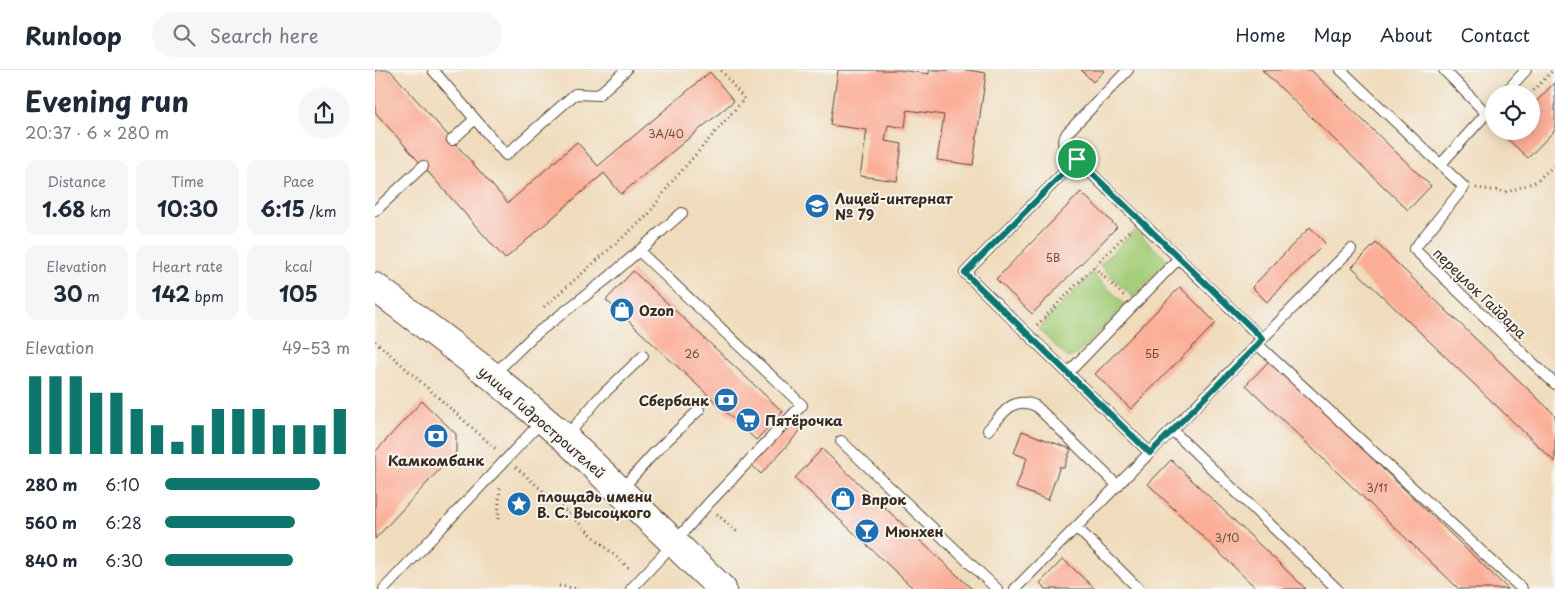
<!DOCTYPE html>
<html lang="en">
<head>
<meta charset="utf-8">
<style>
  body { margin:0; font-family:"Playpen Sans",sans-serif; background:#f6f6f7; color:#1f2937; height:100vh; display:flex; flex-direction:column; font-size:19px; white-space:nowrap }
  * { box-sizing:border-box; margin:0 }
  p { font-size:16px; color:#747a83 }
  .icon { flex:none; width:28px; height:28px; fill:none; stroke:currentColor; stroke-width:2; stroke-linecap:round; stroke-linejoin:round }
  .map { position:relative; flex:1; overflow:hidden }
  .sheet { display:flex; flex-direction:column; background:#fff; width:375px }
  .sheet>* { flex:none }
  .controls { position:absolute; left:1110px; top:15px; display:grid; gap:10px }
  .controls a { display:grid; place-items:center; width:55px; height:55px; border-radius:50%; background:#fff; box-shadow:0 2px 12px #0003; font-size:25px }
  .pin { position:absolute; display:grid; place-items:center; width:42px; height:42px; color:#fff; margin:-21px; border:2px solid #fff; border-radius:50%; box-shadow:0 1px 5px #0007 }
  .round { display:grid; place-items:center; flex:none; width:52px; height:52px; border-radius:26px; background:#f6f6f7 }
  .overview { display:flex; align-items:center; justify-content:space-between; height:85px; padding:0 25px }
  h1 { font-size:28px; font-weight:700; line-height:38px }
  .metrics { display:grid; grid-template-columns:repeat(3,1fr); gap:8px; height:85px; padding:5px 25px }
  .metrics div { display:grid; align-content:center; border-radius:12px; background:#f6f6f7; text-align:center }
  .metrics b { font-size:21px; font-weight:700 }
  .metrics small { font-size:14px; font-weight:400 }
  .metrics p { font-size:14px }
  .chart { height:140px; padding:10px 25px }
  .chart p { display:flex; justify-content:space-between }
  .chart svg { width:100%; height:90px; margin-top:5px; stroke:#0f766e; stroke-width:6 }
  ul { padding:0 25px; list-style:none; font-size:16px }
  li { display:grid; grid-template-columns:80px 60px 1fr; align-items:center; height:38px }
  li i { height:12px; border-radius:6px; background:#0f766e }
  header { display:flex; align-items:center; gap:30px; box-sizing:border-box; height:70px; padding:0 25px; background:#fff; border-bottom:1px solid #e0e1e3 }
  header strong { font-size:24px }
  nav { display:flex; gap:28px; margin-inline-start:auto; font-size:18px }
  .search { width:350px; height:45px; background:#f6f6f7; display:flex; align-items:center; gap:12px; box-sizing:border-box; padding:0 18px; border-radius:28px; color:#747a83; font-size:19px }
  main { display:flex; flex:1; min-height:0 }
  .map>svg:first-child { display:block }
  .green { fill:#a4ce79; stroke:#707c4c }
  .building { fill:#fbad96 }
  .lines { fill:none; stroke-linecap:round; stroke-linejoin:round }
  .service-casing { stroke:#564536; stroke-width:12 }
  .secondary-casing { stroke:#564536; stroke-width:30 }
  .path { stroke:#564536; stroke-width:3; stroke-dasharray:1 4; stroke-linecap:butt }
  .service { stroke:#fff; stroke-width:10 }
  .secondary { stroke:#fff; stroke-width:28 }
  .route-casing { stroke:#fff; stroke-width:10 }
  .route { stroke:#0f766e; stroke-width:6 }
  .labels { text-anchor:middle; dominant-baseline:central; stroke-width:4; stroke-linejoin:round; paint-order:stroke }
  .number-label { font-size:11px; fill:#6b4b3c }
  .poi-label { font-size:14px; font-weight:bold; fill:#3b2a1e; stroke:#f6f6f2; text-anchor:start }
  .street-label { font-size:14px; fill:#3b2a1e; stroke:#f6f6f2 }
</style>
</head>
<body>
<header>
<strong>Runloop</strong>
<div class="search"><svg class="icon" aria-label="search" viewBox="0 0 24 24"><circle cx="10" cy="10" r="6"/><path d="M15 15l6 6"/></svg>Search here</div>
<nav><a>Home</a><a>Map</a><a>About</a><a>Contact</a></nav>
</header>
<main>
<section class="sheet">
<div class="overview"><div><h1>Evening run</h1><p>20:37 · 6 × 280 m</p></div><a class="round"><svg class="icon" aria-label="share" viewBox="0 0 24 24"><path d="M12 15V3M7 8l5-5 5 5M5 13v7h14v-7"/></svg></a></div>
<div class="metrics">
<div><p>Distance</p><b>1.68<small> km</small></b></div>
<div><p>Time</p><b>10:30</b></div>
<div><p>Pace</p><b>6:15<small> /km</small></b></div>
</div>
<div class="metrics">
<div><p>Elevation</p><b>30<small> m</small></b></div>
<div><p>Heart rate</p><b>142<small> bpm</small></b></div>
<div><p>kcal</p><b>105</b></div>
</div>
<div class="chart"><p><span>Elevation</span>49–53 m</p>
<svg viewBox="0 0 160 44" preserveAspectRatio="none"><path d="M5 44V6M15 44V6M25 44V6M35 44V14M45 44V14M55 44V22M65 44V30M75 44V38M85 44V30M95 44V22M105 44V22M115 44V22M125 44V30M135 44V30M145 44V30M155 44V22"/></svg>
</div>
<ul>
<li><b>280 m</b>6:10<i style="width:84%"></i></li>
<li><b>560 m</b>6:28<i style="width:70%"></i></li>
<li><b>840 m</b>6:30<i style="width:69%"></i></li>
</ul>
</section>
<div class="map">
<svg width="1180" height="519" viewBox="0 0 1180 519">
  <rect width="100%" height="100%" fill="#f6f6f2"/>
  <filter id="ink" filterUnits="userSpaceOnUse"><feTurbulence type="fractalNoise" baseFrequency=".02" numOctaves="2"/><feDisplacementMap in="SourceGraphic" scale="10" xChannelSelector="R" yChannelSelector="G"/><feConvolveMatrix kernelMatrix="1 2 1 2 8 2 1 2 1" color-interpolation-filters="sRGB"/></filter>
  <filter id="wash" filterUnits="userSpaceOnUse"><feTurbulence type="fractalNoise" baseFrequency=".0096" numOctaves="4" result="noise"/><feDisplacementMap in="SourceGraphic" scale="20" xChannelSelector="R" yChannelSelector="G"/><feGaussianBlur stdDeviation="1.12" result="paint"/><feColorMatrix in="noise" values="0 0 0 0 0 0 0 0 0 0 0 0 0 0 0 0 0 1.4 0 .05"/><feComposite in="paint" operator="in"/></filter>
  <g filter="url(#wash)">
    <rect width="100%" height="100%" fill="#f0dcbc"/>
    <path class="green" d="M760,160L793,191L758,227L725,195Z
      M717,203L750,235L702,284L696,287H692L663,259Z"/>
    <g id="blocks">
      <path class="building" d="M0,0H15L133,133L202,72L223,96L335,2L359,31L246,124L229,103L130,189L0,42Z
        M463,0H524L554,4V0H592L611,3L598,95L562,90L569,45L532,40L530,58L513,55L510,71L527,74L522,111L485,106L492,60L455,55Z
        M706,0H730L718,12Z
        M887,0H936L1056,116L1033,140Z
        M1180,12V60L1153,88L1129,66L1134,61H1156V37Z
        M706,122L742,157L657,244L621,209Z
        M935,157L950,173L892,232L877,217Z
        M1001,173L1180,345V392L977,197Z
        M258,201L408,342L381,370L231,230Z
        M805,217L841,253L756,339L720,304Z
        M895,290L1133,519H1084L871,315Z
        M47,331L81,364V382L0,469V382Z
        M415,350L426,360L386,404L375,393Z
        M647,361L696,379L689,398L685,396L673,430L641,418L652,388L639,383Z
        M447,379L597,519H539L420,408Z
        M796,390L931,519H882L773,414Z
        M688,489L720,519H671L665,513Z"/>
    </g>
  </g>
  <g filter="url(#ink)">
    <use href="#blocks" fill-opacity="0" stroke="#564536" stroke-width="1"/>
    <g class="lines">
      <defs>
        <path id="service" d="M58,0L100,49L77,70
          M753,0L692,63L688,71L689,77L887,269
          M966,0L1089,117L1039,179L1180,314
          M1069,0L1111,43
          M1129,24L1151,0
          M100,49L131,85L200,24L223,25L251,0
          M702,89L590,203L775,383
          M1066,94L1119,35
          M0,141L48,96
          M882,274L1147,519
          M693,303L804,188
          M118,305L157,267L233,208L307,143
          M613,360C628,344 637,325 661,336L743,416
          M798,361L962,519
          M191,367L223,329L268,286
          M466,371L622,519
          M246,420L279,383L324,340
          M702,458L764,519
          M9,519L168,350
          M256,519L299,473L332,435L427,335L264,181
          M640,519L976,179"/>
        <path id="secondary" d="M0,217L117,306L190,368L347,519"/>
      </defs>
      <use href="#service" class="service-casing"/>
      <use href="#secondary" class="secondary-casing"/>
      <path class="path" d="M1155,24L1178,0
        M1101,118L1132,122L1160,112L1180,95
        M719,197L749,226
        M169,237L273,145L295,114L369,29L346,0
        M662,255L754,161
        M0,271L122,380
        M141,397L256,500
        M342,444L362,462
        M123,449L125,417
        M184,516L204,519"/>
      <use href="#service" class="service"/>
      <use href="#secondary" class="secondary"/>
    </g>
  </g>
  <g class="lines" filter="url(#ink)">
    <defs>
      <path id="route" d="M702,89L888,269L775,383L590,203Z"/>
    </defs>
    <use href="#route" class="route-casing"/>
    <use href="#route" class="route"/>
  </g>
  <defs>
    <symbol id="school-disc" viewBox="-11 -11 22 22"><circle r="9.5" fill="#1f6fb2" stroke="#f6f6f2"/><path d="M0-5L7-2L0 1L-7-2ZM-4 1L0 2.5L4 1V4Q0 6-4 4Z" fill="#fff"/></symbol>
    <symbol id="shop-disc" viewBox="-11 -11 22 22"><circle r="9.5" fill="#1f6fb2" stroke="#f6f6f2"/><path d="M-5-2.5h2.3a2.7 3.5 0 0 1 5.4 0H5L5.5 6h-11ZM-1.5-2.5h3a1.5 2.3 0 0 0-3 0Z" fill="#fff"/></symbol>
    <symbol id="bank-disc" viewBox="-11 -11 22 22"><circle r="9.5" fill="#1f6fb2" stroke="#f6f6f2"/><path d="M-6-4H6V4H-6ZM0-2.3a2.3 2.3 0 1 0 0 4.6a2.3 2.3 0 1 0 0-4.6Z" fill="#fff"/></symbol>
    <symbol id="supermarket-disc" viewBox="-11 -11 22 22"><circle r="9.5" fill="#1f6fb2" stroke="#f6f6f2"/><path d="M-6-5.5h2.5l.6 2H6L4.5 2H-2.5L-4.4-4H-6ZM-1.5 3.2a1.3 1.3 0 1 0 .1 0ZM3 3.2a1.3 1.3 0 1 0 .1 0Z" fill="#fff"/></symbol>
    <symbol id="sight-disc" viewBox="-11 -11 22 22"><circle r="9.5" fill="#1f6fb2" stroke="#f6f6f2"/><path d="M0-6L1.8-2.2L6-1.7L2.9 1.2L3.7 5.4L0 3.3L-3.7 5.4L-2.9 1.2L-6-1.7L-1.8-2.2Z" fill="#fff"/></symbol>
    <symbol id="bar-disc" viewBox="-11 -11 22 22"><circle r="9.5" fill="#1f6fb2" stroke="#f6f6f2"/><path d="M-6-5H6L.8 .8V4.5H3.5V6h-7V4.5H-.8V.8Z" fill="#fff"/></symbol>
  </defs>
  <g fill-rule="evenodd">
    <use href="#school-disc" x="428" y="122" width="28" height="28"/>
    <use href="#shop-disc" x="233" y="226" width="28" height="28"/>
    <use href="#bank-disc" x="337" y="316" width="28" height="28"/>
    <use href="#supermarket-disc" x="359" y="336" width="28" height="28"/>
    <use href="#bank-disc" x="47" y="352" width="28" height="28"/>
    <use href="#shop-disc" x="454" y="415" width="28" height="28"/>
    <use href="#sight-disc" x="130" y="420" width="28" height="28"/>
    <use href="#bar-disc" x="478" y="447" width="28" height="28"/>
  </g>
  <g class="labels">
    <g class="number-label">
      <text x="291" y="63">3А/40</text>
      <text x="678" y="187">5В</text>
      <text x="317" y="283">26</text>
      <text x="777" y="283">5Б</text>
      <text x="1002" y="417">3/11</text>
      <text x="852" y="467">3/10</text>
    </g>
    <g class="poi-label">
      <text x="460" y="128">Лицей-интернат<tspan x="460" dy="16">№ 79</tspan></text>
      <text x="264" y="240">Ozon</text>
      <text x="334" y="330" text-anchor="end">Сбербанк</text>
      <text x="390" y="350">Пятёрочка</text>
      <text x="61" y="390" text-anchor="middle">Камкомбанк</text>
      <text x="162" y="426">площадь имени<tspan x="162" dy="16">В. С. Высоцкого</tspan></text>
      <text x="486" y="429">Впрок</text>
      <text x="510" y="461">Мюнхен</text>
    </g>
    <g class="street-label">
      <text transform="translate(1105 223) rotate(44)">переулок Гайдара</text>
      <text transform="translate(167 352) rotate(41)">улица Гидростроителей</text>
    </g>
  </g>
</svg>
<div class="controls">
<a><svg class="icon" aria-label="locate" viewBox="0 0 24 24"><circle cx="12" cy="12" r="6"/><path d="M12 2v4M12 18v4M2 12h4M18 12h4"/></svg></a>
</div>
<div class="pin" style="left:702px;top:89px;background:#1e9e55"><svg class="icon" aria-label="arrive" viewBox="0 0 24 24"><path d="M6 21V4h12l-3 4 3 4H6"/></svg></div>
</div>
</main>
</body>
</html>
